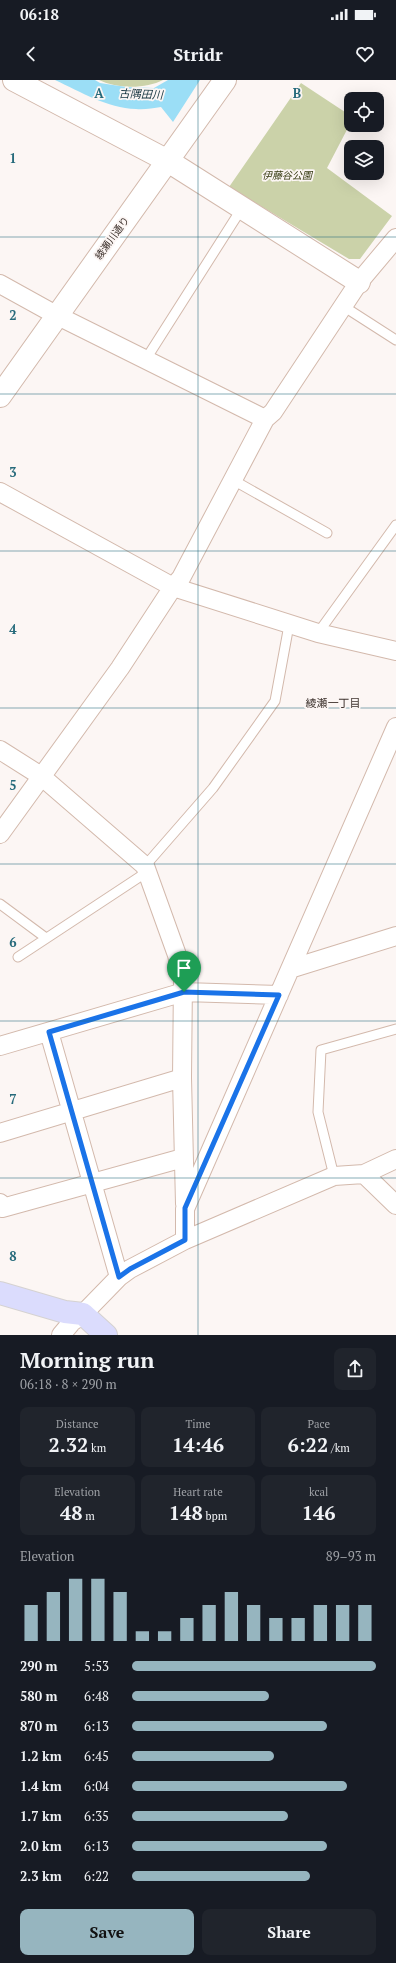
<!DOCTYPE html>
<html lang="en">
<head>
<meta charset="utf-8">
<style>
  body { margin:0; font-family:"PT Serif","Noto Sans JP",serif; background:#20242c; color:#f1f3f6; height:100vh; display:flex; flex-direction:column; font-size:15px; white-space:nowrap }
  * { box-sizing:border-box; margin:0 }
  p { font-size:13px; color:#9ea1a6 }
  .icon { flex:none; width:22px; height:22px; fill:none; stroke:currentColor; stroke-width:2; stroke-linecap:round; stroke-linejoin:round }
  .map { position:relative; height:1255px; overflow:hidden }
  .sheet { display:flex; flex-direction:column; background:#171b24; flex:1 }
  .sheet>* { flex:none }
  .buttons { position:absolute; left:344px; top:12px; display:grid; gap:8px }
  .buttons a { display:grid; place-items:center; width:40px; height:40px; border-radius:8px; background:#171b24; box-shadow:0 4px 16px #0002; font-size:20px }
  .pin { position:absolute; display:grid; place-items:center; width:34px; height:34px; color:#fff; margin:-41px -17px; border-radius:50% 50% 50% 0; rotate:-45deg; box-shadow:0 0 4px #0007 }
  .pin .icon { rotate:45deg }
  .round { display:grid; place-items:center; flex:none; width:42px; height:42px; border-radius:8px; background:#20242c }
  .summary { display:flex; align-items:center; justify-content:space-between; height:68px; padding:0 20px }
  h1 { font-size:22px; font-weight:700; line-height:30px }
  .metrics { display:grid; grid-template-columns:repeat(3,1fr); gap:6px; height:68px; padding:4px 20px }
  .metrics div { display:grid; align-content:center; border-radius:8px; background:#20242c; text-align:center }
  .metrics b { font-size:20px; font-weight:700 }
  .metrics small { font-size:11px; font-weight:400 }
  .metrics p { font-size:11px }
  .chart { height:112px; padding:8px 20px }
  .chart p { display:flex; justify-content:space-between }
  .chart svg { width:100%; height:72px; margin-top:4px; stroke:#96b5bf; stroke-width:6 }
  .button { display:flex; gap:8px; margin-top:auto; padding:8px 20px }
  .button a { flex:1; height:46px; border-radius:8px; background:#96b5bf; color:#111; font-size:16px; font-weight:700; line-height:46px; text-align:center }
  .button a+a { background:#20242c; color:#f1f3f6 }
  ul { padding:0 20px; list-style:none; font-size:13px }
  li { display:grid; grid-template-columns:64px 48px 1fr; align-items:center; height:30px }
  li i { height:10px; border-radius:5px; background:#96b5bf }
  .status { display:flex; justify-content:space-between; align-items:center; height:28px; padding:0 20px; background:#171b24; direction:ltr }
  .status svg { height:11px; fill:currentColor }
  header { display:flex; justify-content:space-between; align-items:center; height:52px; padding:0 20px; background:#171b24; font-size:18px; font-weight:700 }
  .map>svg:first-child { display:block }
  .green { fill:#cbd2a9 }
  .water { fill:#9bdef6 }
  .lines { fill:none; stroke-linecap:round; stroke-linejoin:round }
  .lane-casing { stroke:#d3b9ac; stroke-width:11 }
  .street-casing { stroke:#d3b9ac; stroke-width:20 }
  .secondary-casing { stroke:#d3b9ac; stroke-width:24 }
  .primary-casing { stroke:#d5d2d1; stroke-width:24 }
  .lane { stroke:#fff; stroke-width:9 }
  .street { stroke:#fff; stroke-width:18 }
  .secondary { stroke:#fff; stroke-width:22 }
  .primary { stroke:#dbdcfd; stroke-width:22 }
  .route-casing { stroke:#fff; stroke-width:8 }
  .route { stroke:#1a73e8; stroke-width:5 }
  .grid { fill:none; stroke:#266a7b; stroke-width:1; stroke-opacity:0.55 }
  .labels { text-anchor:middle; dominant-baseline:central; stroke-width:3.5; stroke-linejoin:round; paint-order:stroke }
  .park-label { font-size:10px; font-style:italic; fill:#353a10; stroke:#fcf6f4 }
  .street-label { font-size:10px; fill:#3e332e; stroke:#fcf6f4 }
  .water-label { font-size:11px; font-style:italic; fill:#153540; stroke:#fcf6f4 }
  .neighbourhood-label { font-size:11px; fill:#3e332e; stroke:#fcf6f4 }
  .grid-label { font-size:13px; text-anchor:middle; font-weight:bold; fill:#266a7b; stroke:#fcf6f4; stroke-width:3.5; stroke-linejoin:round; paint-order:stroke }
</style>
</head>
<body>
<div class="status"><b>06:18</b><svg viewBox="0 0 49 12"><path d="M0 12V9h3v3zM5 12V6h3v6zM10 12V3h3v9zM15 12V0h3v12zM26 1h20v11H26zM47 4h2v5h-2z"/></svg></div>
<header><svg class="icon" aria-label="back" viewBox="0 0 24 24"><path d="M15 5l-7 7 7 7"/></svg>Stridr<svg class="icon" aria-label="heart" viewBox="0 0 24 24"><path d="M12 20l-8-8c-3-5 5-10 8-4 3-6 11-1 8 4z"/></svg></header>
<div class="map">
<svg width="396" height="1255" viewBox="0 0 396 1255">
  <rect width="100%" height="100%" fill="#fcf6f4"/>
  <path class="green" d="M99,0H163C146,9 117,9 99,0Z
    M301,3L351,36V42L327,88L392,136L360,179H349L229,107Z"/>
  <path class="water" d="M55,0H95L100,3L126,7L154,8L168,0H200L173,42L161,27C153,28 144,30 136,29C107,28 81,12 55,0Z"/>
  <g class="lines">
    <defs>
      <path id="lane" d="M343,226L396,260
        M146,279L242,128
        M233,400L327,453
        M318,553L396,445
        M145,786L213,708L275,621L289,545
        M0,824L46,858
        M18,877L147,792
        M334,1096L318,1032L321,970L396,949"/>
      <path id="street" d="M0,204L56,235L265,339
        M0,412L173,507L318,553L396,571
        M0,670L41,696L145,786L177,875L183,899L182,998L185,1124
        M0,754L120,588L173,507L181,498L265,339L273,332L359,202L396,158
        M290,889L396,856
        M49,952L119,1197
        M0,966L184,912L279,915
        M0,1053L182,998
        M364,1094L396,1079
        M0,1123L2,1128L183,1078
        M185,1160V1129L396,647
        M61,1255L72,1242L83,1234L119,1197L130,1189L185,1160L334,1096L364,1094L396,1125"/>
      <path id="secondary" d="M14,0L168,81L359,202
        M0,316L225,0"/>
      <path id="primary" d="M0,1213L65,1232L83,1234L106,1255"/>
    </defs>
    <use href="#lane" class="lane-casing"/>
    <use href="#street" class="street-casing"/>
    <use href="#secondary" class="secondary-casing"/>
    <use href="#primary" class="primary-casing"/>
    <use href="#lane" class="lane"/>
    <use href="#street" class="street"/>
    <use href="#secondary" class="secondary"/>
    <use href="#primary" class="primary"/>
  </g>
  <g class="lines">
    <defs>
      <path id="route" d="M184,912L279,915L185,1128V1160L130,1189L119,1197L49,952Z"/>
    </defs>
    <use href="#route" class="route-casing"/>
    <use href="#route" class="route"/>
  </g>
  <path class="grid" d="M198,0V1255M0,157H396M0,314H396M0,471H396M0,628H396M0,784H396M0,941H396M0,1098H396"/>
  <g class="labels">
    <g class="park-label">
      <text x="287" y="95">伊藤谷公園</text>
    </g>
    <g class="street-label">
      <text transform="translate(112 158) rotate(-54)">綾瀬川通り</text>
    </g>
    <g class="water-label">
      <text transform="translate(141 14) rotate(2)">古隅田川</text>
    </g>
    <g class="neighbourhood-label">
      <text x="333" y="623">綾瀬一丁目</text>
    </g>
  </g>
  <g class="grid-label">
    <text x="99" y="18">A</text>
    <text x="297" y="18">B</text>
    <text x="13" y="83">1</text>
    <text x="13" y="240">2</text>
    <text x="13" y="397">3</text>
    <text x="13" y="554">4</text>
    <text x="13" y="710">5</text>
    <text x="13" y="867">6</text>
    <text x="13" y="1024">7</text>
    <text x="13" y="1181">8</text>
  </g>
</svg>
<div class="buttons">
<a><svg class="icon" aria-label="locate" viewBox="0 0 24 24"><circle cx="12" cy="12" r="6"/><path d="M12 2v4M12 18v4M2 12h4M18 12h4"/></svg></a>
<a><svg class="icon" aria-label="layers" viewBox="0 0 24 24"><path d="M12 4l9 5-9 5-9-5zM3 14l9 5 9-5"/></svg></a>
</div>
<div class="pin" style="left:184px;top:912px;background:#1e9e55"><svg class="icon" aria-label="arrive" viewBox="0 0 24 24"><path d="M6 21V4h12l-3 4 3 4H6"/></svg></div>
</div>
<section class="sheet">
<div class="summary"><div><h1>Morning run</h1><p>06:18 · 8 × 290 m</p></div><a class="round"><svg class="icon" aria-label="share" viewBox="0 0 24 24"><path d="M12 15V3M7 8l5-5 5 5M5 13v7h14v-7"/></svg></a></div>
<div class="metrics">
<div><p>Distance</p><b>2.32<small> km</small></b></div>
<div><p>Time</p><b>14:46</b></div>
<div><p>Pace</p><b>6:22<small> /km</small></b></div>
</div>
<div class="metrics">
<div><p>Elevation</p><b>48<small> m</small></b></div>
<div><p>Heart rate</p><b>148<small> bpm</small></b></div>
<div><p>kcal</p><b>146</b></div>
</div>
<div class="chart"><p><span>Elevation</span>89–93 m</p>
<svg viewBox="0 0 160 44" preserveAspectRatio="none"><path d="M5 44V22M15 44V14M25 44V6M35 44V6M45 44V14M55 44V38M65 44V38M75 44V30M85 44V22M95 44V14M105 44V22M115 44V30M125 44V30M135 44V22M145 44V22M155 44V22"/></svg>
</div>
<ul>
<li><b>290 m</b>5:53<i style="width:100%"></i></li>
<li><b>580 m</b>6:48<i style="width:56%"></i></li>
<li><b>870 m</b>6:13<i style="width:80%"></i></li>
<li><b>1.2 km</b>6:45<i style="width:58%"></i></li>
<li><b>1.4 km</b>6:04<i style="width:88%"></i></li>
<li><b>1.7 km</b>6:35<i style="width:64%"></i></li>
<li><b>2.0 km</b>6:13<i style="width:80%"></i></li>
<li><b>2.3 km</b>6:22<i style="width:73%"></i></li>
</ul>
<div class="button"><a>Save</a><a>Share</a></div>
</section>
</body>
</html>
